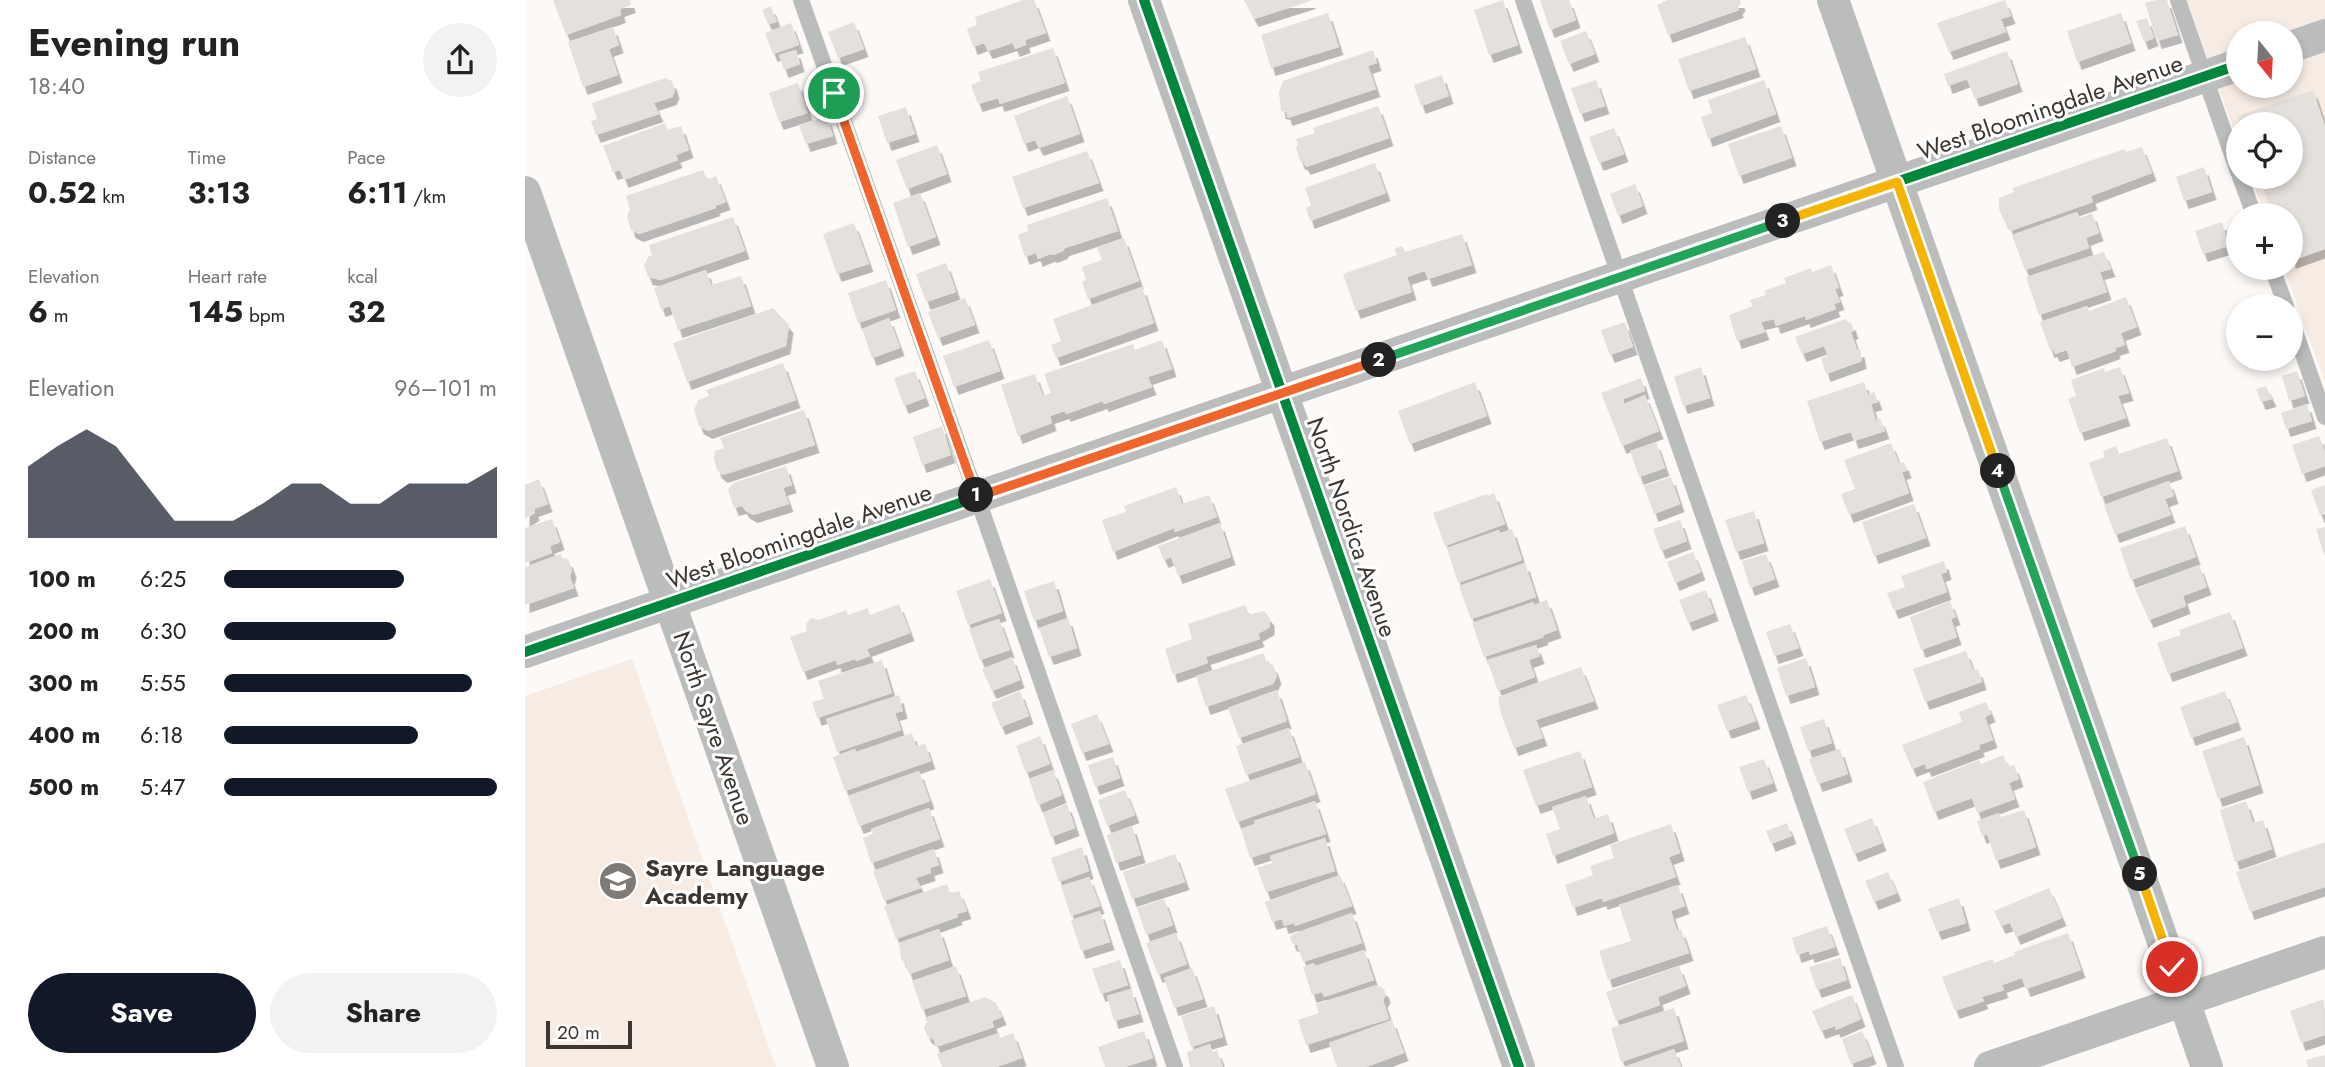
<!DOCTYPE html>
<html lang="en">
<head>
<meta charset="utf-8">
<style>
  body { margin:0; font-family:Jost,sans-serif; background:#f2f2f2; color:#222; height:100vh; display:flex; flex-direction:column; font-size:26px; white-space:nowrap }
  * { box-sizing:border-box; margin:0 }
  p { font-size:23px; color:#767676 }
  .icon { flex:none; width:38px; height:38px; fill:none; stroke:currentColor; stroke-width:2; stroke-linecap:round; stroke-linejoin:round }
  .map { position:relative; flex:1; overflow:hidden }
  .panel { display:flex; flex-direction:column; background:#fff; width:525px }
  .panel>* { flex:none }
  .needle { width:46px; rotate:162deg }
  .controls { position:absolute; left:1701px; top:21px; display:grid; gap:14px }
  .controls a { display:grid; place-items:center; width:77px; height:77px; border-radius:50%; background:#fff; box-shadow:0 4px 10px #0003; font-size:35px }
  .scale { position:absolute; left:21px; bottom:18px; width:86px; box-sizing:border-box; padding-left:7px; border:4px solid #3d3630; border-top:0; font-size:19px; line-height:24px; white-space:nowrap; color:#3d3630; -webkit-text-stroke:5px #fff; paint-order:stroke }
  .pin { position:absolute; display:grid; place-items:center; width:60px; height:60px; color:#fff; margin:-30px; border:4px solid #fff; border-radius:50%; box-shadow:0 2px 7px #0007 }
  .km { position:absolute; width:35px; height:35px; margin:-18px; border-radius:50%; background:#222; color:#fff; font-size:19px; line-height:35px; text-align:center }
  .round { display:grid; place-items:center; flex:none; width:74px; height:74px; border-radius:37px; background:#f2f2f2 }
  .summary { display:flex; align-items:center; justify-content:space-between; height:119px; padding:0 28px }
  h1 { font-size:38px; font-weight:700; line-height:52px }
  .stats { display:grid; grid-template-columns:repeat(3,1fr); gap:10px; height:119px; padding:7px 28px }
  .stats div { display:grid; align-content:center }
  .stats b { font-size:30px; font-weight:700 }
  .stats small { font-size:19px; font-weight:400 }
  .stats p { font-size:19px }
  .chart { height:196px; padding:14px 28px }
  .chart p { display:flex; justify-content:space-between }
  .chart svg { width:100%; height:126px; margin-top:7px; fill:#111827; opacity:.7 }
  .cta { display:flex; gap:14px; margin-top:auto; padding:14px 28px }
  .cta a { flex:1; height:80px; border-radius:42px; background:#111827; color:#fff; font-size:28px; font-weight:700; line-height:80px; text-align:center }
  .cta a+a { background:#f2f2f2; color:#222 }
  ul { padding:0 28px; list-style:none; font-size:23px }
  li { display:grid; grid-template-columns:112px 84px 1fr; align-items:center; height:52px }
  li i { height:18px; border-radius:9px; background:#111827 }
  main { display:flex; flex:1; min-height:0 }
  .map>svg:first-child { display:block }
  .built { fill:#f6ece4; fill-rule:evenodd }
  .building { fill:#e4e0dc; filter:url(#shadow) }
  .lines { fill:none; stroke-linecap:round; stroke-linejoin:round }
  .lane { stroke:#bbbdbc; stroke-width:16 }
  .street { stroke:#bbbdbc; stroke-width:32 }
  .cycleway-casing { stroke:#fff; stroke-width:15 }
  .cycleway { stroke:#00873e; stroke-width:10 }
  .split-1-casing { stroke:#fff; stroke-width:14 }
  .split-2-casing { stroke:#fff; stroke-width:14 }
  .split-3-casing { stroke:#fff; stroke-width:14 }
  .split-4-casing { stroke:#fff; stroke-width:14 }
  .split-5-casing { stroke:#fff; stroke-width:14 }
  .split-6-casing { stroke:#fff; stroke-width:14 }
  .split-1 { stroke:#f0652b; stroke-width:9 }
  .split-2 { stroke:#f0652b; stroke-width:9 }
  .split-3 { stroke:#22a559; stroke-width:9 }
  .split-4 { stroke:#f5b400; stroke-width:9 }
  .split-5 { stroke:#22a559; stroke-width:9 }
  .split-6 { stroke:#f5b400; stroke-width:9 }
  .labels { text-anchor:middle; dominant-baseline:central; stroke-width:6; stroke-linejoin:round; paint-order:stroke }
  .street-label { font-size:24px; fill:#3d3630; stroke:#fff }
  .poi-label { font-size:24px; font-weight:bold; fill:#3d3630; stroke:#fff; text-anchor:start }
</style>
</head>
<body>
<main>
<section class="panel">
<div class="summary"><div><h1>Evening run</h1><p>18:40</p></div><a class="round"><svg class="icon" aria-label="share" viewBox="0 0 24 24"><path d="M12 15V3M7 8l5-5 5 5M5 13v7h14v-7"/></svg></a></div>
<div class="stats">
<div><p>Distance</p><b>0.52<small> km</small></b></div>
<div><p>Time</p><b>3:13</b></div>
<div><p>Pace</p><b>6:11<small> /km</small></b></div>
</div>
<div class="stats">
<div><p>Elevation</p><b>6<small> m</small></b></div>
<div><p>Heart rate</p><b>145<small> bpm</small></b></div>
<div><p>kcal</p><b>32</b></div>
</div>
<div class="chart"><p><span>Elevation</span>96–101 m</p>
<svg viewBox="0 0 160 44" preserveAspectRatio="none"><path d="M0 44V19L10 12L20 6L30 12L40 25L50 38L60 38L70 38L80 32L90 25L100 25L110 32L120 32L130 25L140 25L150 25L160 19V44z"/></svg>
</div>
<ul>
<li><b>100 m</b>6:25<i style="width:66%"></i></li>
<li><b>200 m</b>6:30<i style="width:63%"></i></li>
<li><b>300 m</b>5:55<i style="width:91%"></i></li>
<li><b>400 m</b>6:18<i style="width:71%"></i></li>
<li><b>500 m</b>5:47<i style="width:100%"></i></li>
</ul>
<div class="cta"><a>Save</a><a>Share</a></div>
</section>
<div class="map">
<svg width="1800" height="1067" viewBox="0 0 1800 1067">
  <defs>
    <filter id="shadow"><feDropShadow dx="4.5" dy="8" stdDeviation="0" flood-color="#0004"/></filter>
  </defs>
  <rect width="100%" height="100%" fill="#fcf9f7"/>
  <path class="built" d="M1662,0H1800V382L1759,268H1766V215H1740L1726,177H1766V124H1713V142ZM1713,33H1766V86H1713Z
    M107,659L251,1067H0V696Z"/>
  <path class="building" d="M28,0H105L106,5L95,9L96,15L41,35Z
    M498,0H509L521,33L500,40L501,45L490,49L488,43L463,51L459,43L448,47L442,29L452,25L450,17Z
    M719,0H786V1L729,19Z
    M978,0L993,45L964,55L949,10Z
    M1015,0H1044L1051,20L1025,30Z
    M1143,0H1215L1216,3L1213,7L1214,10L1143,35L1132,5Z
    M1480,0L1486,16L1476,19L1481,32L1424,52L1412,23Z
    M1631,0H1642L1653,35L1632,41L1620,3Z
    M246,6L252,22L243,24L237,10Z
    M803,13L814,47L746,68L736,35Z
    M1596,13L1606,43L1552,62L1542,31Z
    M1622,18L1629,38L1619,42L1611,21Z
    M329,22L339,49L313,58L303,32Z
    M266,23L274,45L248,54L240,33Z
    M88,27L94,45L84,49L93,75L58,87L43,42Z
    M1061,31L1070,54L1044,64L1035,41Z
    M1220,37L1231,69L1164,91L1153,59Z
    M528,48L540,83L475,104L473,98L453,104L446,85L456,81L453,72Z
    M271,50L275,64L259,70L254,55Z
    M848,50L852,63L843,66L851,89L763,118L761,112L756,111L754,92L758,81Z
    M1482,51L1493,84L1450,99L1442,79L1423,86L1419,74Z
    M917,75L924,96L896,106L889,85Z
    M140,78L147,81L150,91L147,97L129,103L134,114L71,135L66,121L72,119L67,103Z
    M1071,80L1080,106L1055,114L1046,88Z
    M1239,80L1251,114L1183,139L1176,117L1187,113L1183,100Z
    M273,83L283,113L254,122L244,93Z
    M1788,90L1800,126V249L1766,261V215H1747L1734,177H1766V124H1715L1713,116Z
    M542,96L555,134L514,148L510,140L499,144L489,116Z
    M853,106L864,138L781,167L779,163L775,161L771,148L773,144L771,139L790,133L788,128Z
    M381,107L390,134L362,143L353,116Z
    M302,117L308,136L281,144L274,125Z
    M140,123L143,130L156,126L164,150L151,155L153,160L99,180L95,170L88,172L78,146Z
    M1256,126L1267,158L1214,176L1203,144Z
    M1089,128L1099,154L1074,163L1064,137Z
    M412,145L422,174L382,189L371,160Z
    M1617,147L1627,173L1566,196L1568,202L1485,231L1482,223L1479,221L1474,209V198L1489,192L1488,188L1599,149L1601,152Z
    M562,151L574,183L498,208L487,177Z
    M850,163L861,193L785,221L781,208L786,205L780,188Z
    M1679,167L1687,192L1659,201L1651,177Z
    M178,170L182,180L191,176L201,202L190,206L191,208L114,234L106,230L102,216L105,209L101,196Z
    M1110,184L1118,206L1093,216L1085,194Z
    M395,193L411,237L383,247L368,203Z
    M582,198L593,231L540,248L538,251L528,255L525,254L513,259L511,253L500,257L493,235L503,231L502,225Z
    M1552,212L1555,218L1567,213L1574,233L1561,238L1564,248L1500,270L1487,235Z
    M208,217L220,251L136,280L123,277L119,265L124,256L127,255L124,245Z
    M1697,222L1704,246L1678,254L1670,231Z
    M329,223L344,264L312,274L298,234Z
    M937,234L947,265L903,279L900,271L882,277L887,292L831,311L818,274L872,255L869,249L877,246L880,252Z
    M599,238L614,281L563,299L557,282L561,280L557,267L577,260L572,247Z
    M1579,252L1586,269L1575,272L1582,292L1514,315L1501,277Z
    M421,263L431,292L401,302L391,274Z
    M1306,265L1314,288L1310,289L1315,302L1309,304L1311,309L1281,320L1280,316L1251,326L1249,319L1236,322L1240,332L1212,341L1204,315L1228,306L1225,300L1241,295L1239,291L1261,283L1259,278L1286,268L1287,272Z
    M181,270L186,285L216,276L226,306L153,330L145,306L136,309L129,288Z
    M361,280L371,310L333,323L323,293Z
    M617,287L629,323L531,358L526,345L536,341L528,319Z
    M1601,297L1612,327L1596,333L1600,345L1590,348L1591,351L1547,367L1542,350L1530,354L1528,349L1525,350L1515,322L1562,306L1564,311Z
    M440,298L450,325L413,338L403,312Z
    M248,308L264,325L261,346L162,382L148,343Z
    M364,318L375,348L347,358L337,329Z
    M1321,319L1323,323L1326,322L1329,331L1326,332L1332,350L1335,349L1337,361L1301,374L1296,358L1303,356L1299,346L1277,354L1270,337Z
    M1100,322L1108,347L1085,355L1076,330Z
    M464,340L475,371L429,387L418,356Z
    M637,340L647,369L623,377L627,387L579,404L578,401L541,414L540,411L525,416L527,423L493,436L476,385L510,374L518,396L526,393L519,374L608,344L610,350Z
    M258,363L271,400L183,431L174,426L169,410L173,400L184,396L181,390Z
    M1176,367L1185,398L1158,406L1149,377Z
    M1595,367L1604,393L1593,396L1601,418L1555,433L1543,399L1551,396L1546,380L1579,368L1580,372Z
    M390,371L400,398L379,406L369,378Z
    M1772,371L1780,396L1764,401L1757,376Z
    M1116,378L1120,391L1098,399L1099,404L1120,395L1134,431L1097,446L1076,393Z
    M950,382L962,416L885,444L873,411Z
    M1339,382L1343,395L1349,392L1353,402L1346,404L1351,421L1355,418L1360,431L1329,441L1326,432L1295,442L1282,401Z
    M1741,386L1747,399L1736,402L1731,389Z
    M1782,404L1787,421L1761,429L1756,413Z
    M279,410L290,445L198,475L192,470L189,459L190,451L199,448L195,438Z
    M417,426L426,455L397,465L388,437Z
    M1794,436L1800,452V466L1777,474L1767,445Z
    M1642,438L1653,471L1576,497L1564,463L1580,457L1578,451L1591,446L1594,454Z
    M1131,442L1140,468L1114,477L1105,451Z
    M1366,443L1374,464L1379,462L1382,470L1377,472L1384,493L1324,515L1316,494L1330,489L1319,460Z
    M261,466L267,485L258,488L264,504L228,515L221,511L217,506L209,508L203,490L208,483Z
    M1146,477L1155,504L1129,514L1119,486Z
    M14,479L23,504L9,509L10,513L0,519V485Z
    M1644,481L1649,496L1640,499L1646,515L1590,535L1579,505Z
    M1800,485V514L1795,515L1786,490Z
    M651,487L657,504L684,495L692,517L650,532L649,528L588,552L577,520L601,512L599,506Z
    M969,493L980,524L920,546L908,513L962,494L963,496Z
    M1389,504L1401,538L1349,556L1337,522Z
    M1229,511L1239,543L1211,552L1200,520Z
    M27,519L35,542L25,546L27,553L0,563V528Z
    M1155,520L1162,541L1136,551L1128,529Z
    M695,523L706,557L653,576L646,557L639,560L633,546Z
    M1660,526L1671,557L1606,580L1595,548Z
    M1800,527V555H1799L1791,529Z
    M987,529L997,560L933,583L922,548L974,530L975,533Z
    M1168,552L1176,572L1150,583L1142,562Z
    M36,554L37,558L43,559L47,570L45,577L49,588L0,605V567Z
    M1241,554L1250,579L1225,588L1217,561Z
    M1419,561L1422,572L1416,574L1422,592L1369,611L1362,593L1380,587L1376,576Z
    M1000,563L1011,597L946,619L934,586Z
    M1674,565L1682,587L1658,596L1661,606L1624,620L1610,589Z
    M465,579L477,613L443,625L431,591Z
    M529,581L538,611L509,621L499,591Z
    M1181,590L1189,613L1163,623L1154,600Z
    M1022,600L1032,630L1018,635L1019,637L959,657L947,623L1008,602L1009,605Z
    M1425,601L1431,617L1426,619L1432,637L1396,650L1385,617Z
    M374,604L385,633L342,649L345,656L331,661L330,659L312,665L311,660L278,672L265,637L282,631L281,624L286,618L294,620L321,610L323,615L343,608L345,615Z
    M720,605L724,615L739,611L745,618V627L733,634L735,639L681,657L683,663L648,675L640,649L667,639L663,624Z
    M1705,612L1718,648L1643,674L1632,643L1656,635L1654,630Z
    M543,618L552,648L524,657L514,628Z
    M474,619L485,650L455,660L444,629Z
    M1265,624L1274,648L1249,656L1241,632Z
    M1011,645L1015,656L1004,660L1010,677L973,691L962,660Z
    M1441,651L1448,670L1453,669L1457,682L1400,702L1388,669Z
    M739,653L741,661L748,665L752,676L748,684L681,707L671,676Z
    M487,657L495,680L467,691L457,669Z
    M1281,658L1290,687L1261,696L1252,668Z
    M357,660L367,693L292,718L287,702L299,699L293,681Z
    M1056,667L1069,701L1011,720L1018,738L989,748L976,714L973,697Z
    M752,690L762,721L714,738L703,708Z
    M495,691L504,716L476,727L466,703Z
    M1700,691L1712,722L1666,738L1655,707Z
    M374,695L378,711L370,713L376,730L312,752L301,719Z
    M1221,695L1231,721L1202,731L1192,705Z
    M1461,702L1466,714L1460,717L1468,740L1454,745L1455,749L1402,769L1400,764L1387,769L1377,745L1437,722L1434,712Z
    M572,714L584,744L557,753L546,724Z
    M1299,719L1307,743L1283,751L1275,727Z
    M764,728L774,757L721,775L711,746Z
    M387,733L391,746L400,744L406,761L320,791L308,757L330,749L331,752Z
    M515,736L525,764L501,773L491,746Z
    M1719,737L1734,785L1693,799L1677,751Z
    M1315,749L1323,774L1293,784L1284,759Z
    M1055,751L1067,787L1011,806L998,770Z
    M1478,755L1483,767L1489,765L1494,779L1484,783L1490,799L1452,813L1447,798L1409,812L1398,782L1454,760L1456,764Z
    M588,757L595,778L570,787L563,765Z
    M1239,759L1248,783L1223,792L1214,767Z
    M780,762L791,794L712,822L700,789Z
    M528,770L537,795L513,805L504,779Z
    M394,771L405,801L334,826L323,796Z
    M600,790L610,815L582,826L573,800Z
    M1061,796L1069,819L1083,814L1089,833L1028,856L1021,834L1035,829L1027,807Z
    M790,801L801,834L725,858L716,829L730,824L729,821Z
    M1721,801L1728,823L1738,820L1747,849L1710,862L1695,810Z
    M542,804L550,828L526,837L518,813Z
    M404,808L415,839L346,863L338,838L348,834L346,829Z
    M1499,810L1511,847L1471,861L1462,834L1457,836L1452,821L1474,813L1476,817Z
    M1347,818L1357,843L1329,854L1319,829Z
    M1262,823L1267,836L1246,844L1241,831Z
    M1146,824L1155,853L1144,857L1151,877L1078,902L1077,898L1048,908L1040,885L1068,875L1065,866L1089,858L1085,845Z
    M607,826L616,855L591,863L582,835Z
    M800,838L810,871L741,892L732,868L747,863L745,856Z
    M1800,842V887L1725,912L1711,872Z
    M557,847L564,871L534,882L526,858Z
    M409,849L414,865L405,868L406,873L391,878L396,888L359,901L348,871Z
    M650,854L660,882L607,899L598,872Z
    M1363,872L1372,893L1349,902L1340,881Z
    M815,875L827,906L770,926L769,923L759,926L757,919L747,922L740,902Z
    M564,877L575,906L546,916L536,886Z
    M422,884L425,893L434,891L442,911L432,914L433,917L371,939L359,906Z
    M1153,885L1160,906L1146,911L1152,931L1156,929L1164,953L1083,980L1074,951L1106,941L1094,905Z
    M1524,888L1537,918L1491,937L1485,923L1476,926L1469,911Z
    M1434,898L1441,923L1412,932L1403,909Z
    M639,899L648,925L621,935L612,908Z
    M575,911L585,942L556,951L546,920Z
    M827,913L837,943L778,962L772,945L767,943L765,937L768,934Z
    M1302,926L1310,947L1285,955L1284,951L1272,955L1267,938Z
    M414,929L424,960L384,974L380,963L376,959L374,943Z
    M651,933L662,964L633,975L621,943Z
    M1543,933L1556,970L1501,989L1497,978L1477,985L1479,990L1457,997L1459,1001L1430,1011L1417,977L1468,959L1469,963L1490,955L1489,952Z
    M839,950L849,980L799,997L797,992L787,995L778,967L789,963L790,966Z
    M1315,958L1322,980L1292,990L1284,967Z
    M595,960L603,985L576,994L567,969Z
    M431,966L441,996L397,1010L387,981Z
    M1154,966L1161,986L1133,997L1135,1005L1091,1021L1081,992Z
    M667,968L678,999L649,1008L639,978Z
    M852,985L859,989L861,995L858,1000L864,1019L781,1045L773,1020L794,1013L791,1004Z
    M606,989L614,1014L589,1021L582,996Z
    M1327,995L1336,1019L1311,1030L1310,1026L1296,1031L1287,1011Z
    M460,997L471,1003L477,1017L467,1021L469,1027L411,1047L409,1040L402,1035L399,1027L402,1022L400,1018Z
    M1799,999L1800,1035L1776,1043L1765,1011Z
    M689,1006L698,1037L666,1047L656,1016Z
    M1149,1008L1159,1041L1096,1062L1086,1028Z
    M867,1020L879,1053L841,1067H812L804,1043Z
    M619,1031L628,1058L600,1067H580L573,1047Z
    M1337,1031L1347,1056L1326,1064L1317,1039Z
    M474,1033L475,1038L488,1033L497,1058L471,1067H417L412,1054Z
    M685,1044L687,1052L692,1050L698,1067H665L662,1052Z
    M1149,1049L1156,1067H1099Z
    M1800,1055V1067H1783L1781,1060Z"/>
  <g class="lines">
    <path class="lane" d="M276,0L452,497L650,1067
      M998,0L1371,1067
      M1653,0L1713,172
      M1715,177L1729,215
      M1747,268L1761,306
      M1766,320L1800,417"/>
    <path class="street" d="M619,0L994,1067
      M1308,0L1682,1067
      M1766,47L1800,35
      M0,192L308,1067
      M0,652L1713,65
      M1465,1067L1800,952"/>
    <defs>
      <path id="cycleway" d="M619,0L994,1067
        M0,652L1713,65"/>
    </defs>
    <use href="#cycleway" class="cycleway-casing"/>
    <use href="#cycleway" class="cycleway"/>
  </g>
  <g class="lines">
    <defs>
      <path id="split-1" d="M309,93L451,495"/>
      <path id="split-2" d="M451,495L452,497L854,360"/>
      <path id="split-3" d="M854,360L1258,221"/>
      <path id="split-4" d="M1258,221L1372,182L1473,471"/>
      <path id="split-5" d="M1473,471L1615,874"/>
      <path id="split-6" d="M1615,874L1647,967"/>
    </defs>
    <use href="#split-1" class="split-1-casing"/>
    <use href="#split-2" class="split-2-casing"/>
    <use href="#split-3" class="split-3-casing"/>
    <use href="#split-4" class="split-4-casing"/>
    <use href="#split-5" class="split-5-casing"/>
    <use href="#split-6" class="split-6-casing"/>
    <use href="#split-1" class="split-1"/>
    <use href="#split-2" class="split-2"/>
    <use href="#split-3" class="split-3"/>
    <use href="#split-4" class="split-4"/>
    <use href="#split-5" class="split-5"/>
    <use href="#split-6" class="split-6"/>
  </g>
  <defs>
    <symbol id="school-disc" viewBox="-11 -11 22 22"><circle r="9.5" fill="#807a76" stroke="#fff"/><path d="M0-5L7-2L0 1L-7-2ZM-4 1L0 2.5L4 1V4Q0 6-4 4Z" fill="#fff"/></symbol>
  </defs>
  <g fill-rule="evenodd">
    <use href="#school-disc" x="71" y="859" width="44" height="44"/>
  </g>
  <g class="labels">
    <g class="street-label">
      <text transform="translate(1525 107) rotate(-19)">West Bloomingdale Avenue</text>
      <text transform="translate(827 527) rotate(71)">North Nordica Avenue</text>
      <text transform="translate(274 536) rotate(-19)">West Bloomingdale Avenue</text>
      <text transform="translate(189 728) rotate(71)">North Sayre Avenue</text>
    </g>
    <g class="poi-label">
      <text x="120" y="867">Sayre Language<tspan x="120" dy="28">Academy</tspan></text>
    </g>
  </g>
</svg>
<div class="controls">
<a><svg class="needle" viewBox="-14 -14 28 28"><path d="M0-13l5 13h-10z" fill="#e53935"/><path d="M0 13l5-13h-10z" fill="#767676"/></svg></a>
<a><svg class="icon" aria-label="locate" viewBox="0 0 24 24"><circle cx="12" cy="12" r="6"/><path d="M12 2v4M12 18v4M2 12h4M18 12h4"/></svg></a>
<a>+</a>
<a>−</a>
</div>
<div class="scale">20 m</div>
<div class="pin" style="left:309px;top:93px;background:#1e9e55"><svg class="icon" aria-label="arrive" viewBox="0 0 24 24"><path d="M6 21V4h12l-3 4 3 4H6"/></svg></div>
<div class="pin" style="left:1647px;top:967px;background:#d93025"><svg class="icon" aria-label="check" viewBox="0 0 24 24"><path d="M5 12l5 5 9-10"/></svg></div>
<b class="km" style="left:451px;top:495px">1</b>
<b class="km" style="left:854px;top:360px">2</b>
<b class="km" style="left:1258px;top:221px">3</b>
<b class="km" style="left:1473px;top:471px">4</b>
<b class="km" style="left:1615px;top:874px">5</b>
</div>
</main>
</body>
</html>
